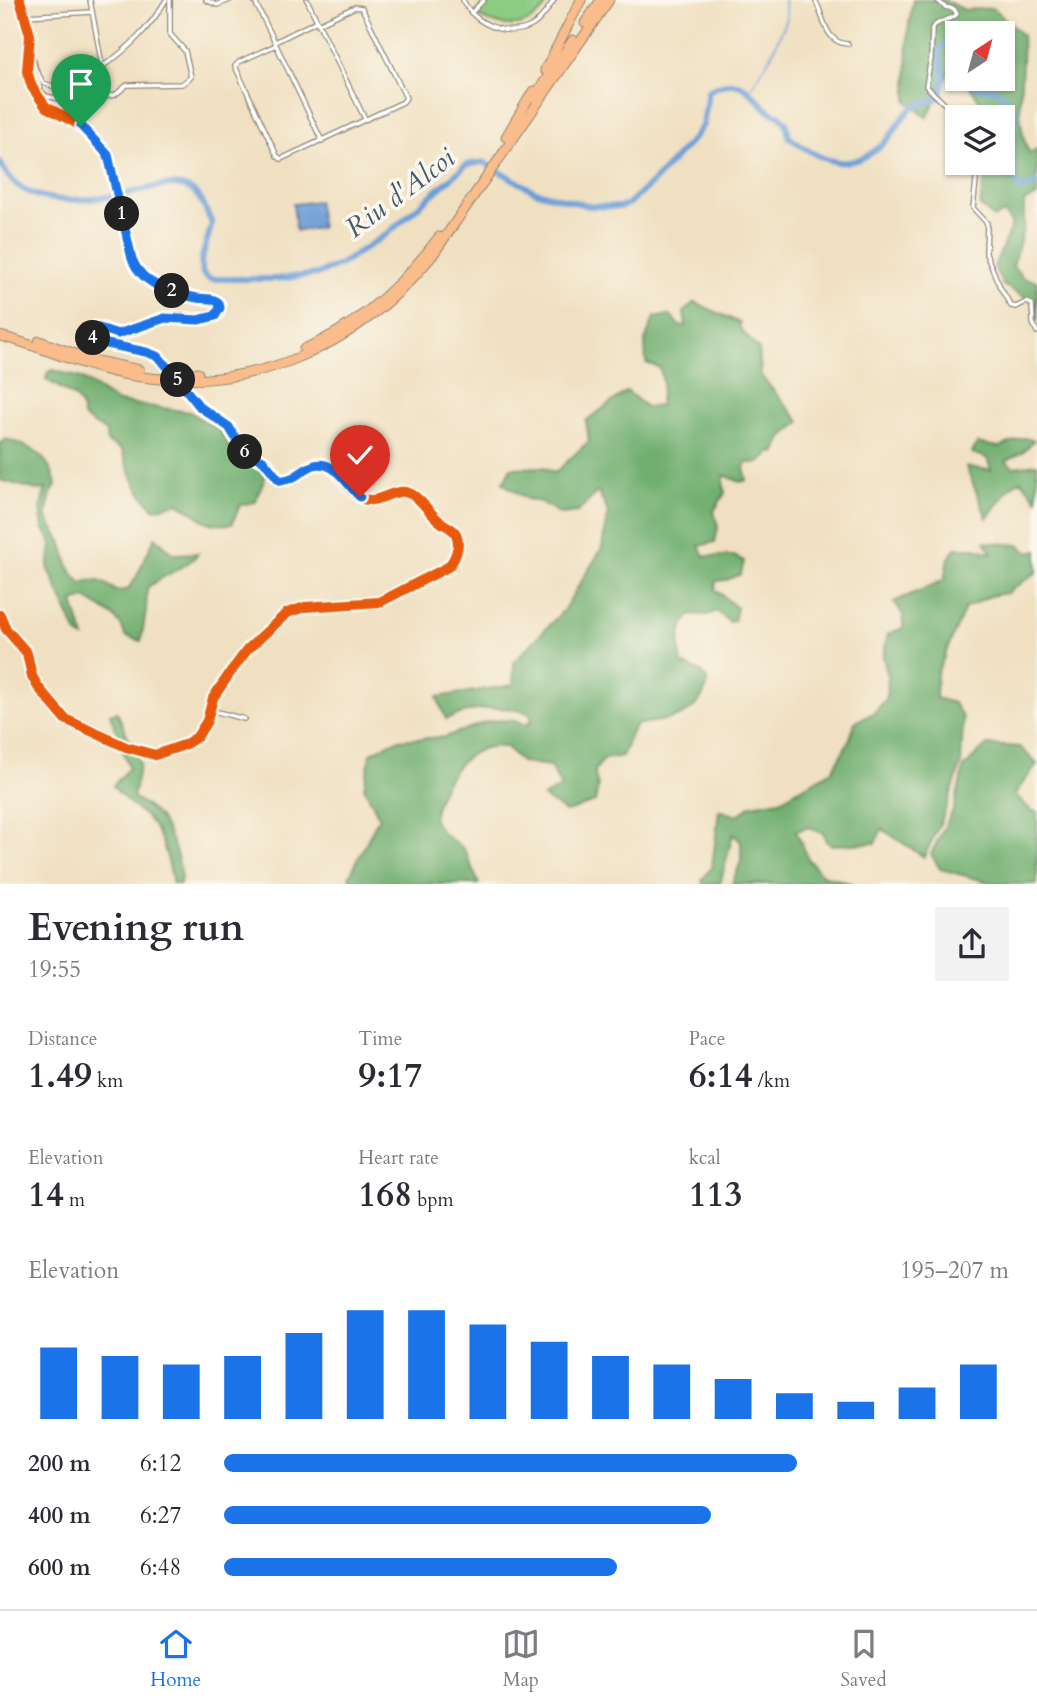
<!DOCTYPE html>
<html lang="en">
<head>
<meta charset="utf-8">
<style>
  body { margin:0; font-family:Cardo,serif; background:#f2f2f3; color:#2b2b33; height:100vh; display:flex; flex-direction:column; font-size:26px; white-space:nowrap }
  * { box-sizing:border-box; margin:0 }
  p { font-size:23px; color:#7c7c81 }
  .icon { flex:none; width:38px; height:38px; fill:none; stroke:currentColor; stroke-width:2; stroke-linecap:round; stroke-linejoin:round }
  .map { position:relative; height:884px; overflow:hidden }
  .side { display:flex; flex-direction:column; background:#fff; flex:1 }
  .side>* { flex:none }
  .needle { width:46px; rotate:36deg }
  .controls { position:absolute; left:945px; top:21px; display:grid; gap:14px }
  .controls a { display:grid; place-items:center; width:70px; height:70px; border-radius:0px; background:#fff; box-shadow:0 2px 5px #0004; font-size:35px }
  .pin { position:absolute; display:grid; place-items:center; width:60px; height:60px; color:#fff; margin:-72px -30px; border-radius:50% 50% 50% 0; rotate:-45deg; box-shadow:0 0 7px #0007 }
  .pin .icon { rotate:45deg }
  .km { position:absolute; width:35px; height:35px; margin:-18px; border-radius:50%; background:#222; color:#fff; font-size:19px; line-height:35px; text-align:center }
  .round { display:grid; place-items:center; flex:none; width:74px; height:74px; border-radius:0px; background:#f2f2f3 }
  .headline { display:flex; align-items:center; justify-content:space-between; height:119px; padding:0 28px }
  h1 { font-size:38px; font-weight:600; line-height:52px }
  .metrics { display:grid; grid-template-columns:repeat(3,1fr); gap:10px; height:119px; padding:7px 28px }
  .metrics div { display:grid; align-content:center }
  .metrics b { font-size:35px; font-weight:600 }
  .metrics small { font-size:19px; font-weight:400 }
  .metrics p { font-size:19px }
  .chart { height:196px; padding:14px 28px }
  .chart p { display:flex; justify-content:space-between }
  .chart svg { width:100%; height:126px; margin-top:7px; stroke:#1a73e8; stroke-width:6 }
  ul { padding:0 28px; list-style:none; font-size:23px }
  li { display:grid; grid-template-columns:112px 84px 1fr; align-items:center; height:52px }
  li i { height:18px; border-radius:9px; background:#1a73e8 }
  .dock { display:flex; justify-content:space-around; align-items:center; height:98px; border-top:2px solid #e1e1e2; background:#fff; font-size:19px; color:#7c7c81 }
  .dock a { display:grid; justify-items:center; gap:4px }
  .dock .current { color:#1a73e8 }
  .map>svg:first-child { display:block }
  .green { fill:#8ccb82; stroke:#5c7b56; stroke-width:2 }
  .forest { fill:#71af70; stroke:#4e6d4e; stroke-width:2 }
  .water { fill:#6c9ed7; stroke:#4c6481; stroke-width:2 }
  .lines { fill:none; stroke-linecap:round; stroke-linejoin:round }
  .stream { stroke:#6c9ed7; stroke-width:2 }
  .river { stroke:#6c9ed7; stroke-width:6 }
  .street-casing { stroke:#8e8676; stroke-width:6 }
  .secondary-casing { stroke:#8e8676; stroke-width:8 }
  .highway-casing { stroke:#8e8676; stroke-width:11 }
  .street { stroke:#fff; stroke-width:3.5 }
  .secondary { stroke:#fde4d0; stroke-width:5 }
  .highway { stroke:#f9bc8a; stroke-width:9 }
  .secondary-bridge-casing { stroke:#8e8676; stroke-width:8; stroke-linecap:butt }
  .secondary-bridge { stroke:#fde4d0; stroke-width:5 }
  .cycleway-casing { stroke:#fbf7ec; stroke-width:15 }
  .cycleway { stroke:#e8590c; stroke-width:10 }
  .route-casing { stroke:#fff; stroke-width:14 }
  .route { stroke:#1a73e8; stroke-width:9 }
  .labels { text-anchor:middle; dominant-baseline:central; stroke-width:7; stroke-linejoin:round; paint-order:stroke }
  .water-label { font-size:28px; font-style:italic; fill:#455970; stroke:#fbf7ec }
</style>
</head>
<body>
<div class="map">
<svg width="1037" height="885" viewBox="0 0 1037 885">
  <rect width="100%" height="100%" fill="#fbf7ec"/>
  <filter id="ink" filterUnits="userSpaceOnUse"><feTurbulence type="fractalNoise" baseFrequency=".0143" numOctaves="2"/><feDisplacementMap in="SourceGraphic" scale="14" xChannelSelector="R" yChannelSelector="G"/><feConvolveMatrix kernelMatrix="1 2 1 2 8 2 1 2 1" color-interpolation-filters="sRGB"/></filter>
  <filter id="wash" filterUnits="userSpaceOnUse"><feTurbulence type="fractalNoise" baseFrequency=".00686" numOctaves="4" result="noise"/><feDisplacementMap in="SourceGraphic" scale="28" xChannelSelector="R" yChannelSelector="G"/><feGaussianBlur stdDeviation="1.57" result="paint"/><feColorMatrix in="noise" values="0 0 0 0 0 0 0 0 0 0 0 0 0 0 0 0 0 1.4 0 .05"/><feComposite in="paint" operator="in"/></filter>
  <g filter="url(#wash)">
    <rect width="100%" height="100%" fill="#f0e0c1"/>
    <path class="green" d="M489,0H550C532,30 507,31 478,16L477,11Z"/>
    <path class="forest" d="M913,0H944L965,10L993,8L1022,35C1025,76 1012,114 1029,153L1037,149V196L1024,202V226L1013,266L1023,278L1037,281V321L1035,303L1003,285L994,267L1012,224L1004,213L994,218L980,206L983,186L992,166L996,167L994,163H1003V117H982L985,109L965,79H1003V33H957V56L927,118L907,101L908,30Z
      M694,302L740,323V329L759,350L761,376L800,422L783,436L775,453L771,452L759,463H747L744,468L747,480L740,482L724,475L723,481L725,493L714,511L718,527L715,542L699,546L704,556H734L744,561L741,574L727,580L716,581L715,589L737,608L734,621L729,622L717,611L707,615L691,614C677,630 678,644 682,664L702,672L708,682C698,720 667,719 635,725L622,756L604,759L594,771L598,787L595,802L566,812L543,797L561,787L550,766L521,762L507,747C501,747 494,746 489,747C457,754 438,790 433,819L442,833L464,849L479,884H355L349,877L379,817L364,787L371,753L397,740L445,737L489,721L510,720L527,725L532,719L529,713C499,704 474,708 446,719L437,697L513,685L514,662L563,611L602,548L608,512L598,491L578,512L560,514L541,502L527,499L503,483L511,468L543,467L555,473L589,441L586,421L627,391L646,407L659,406L663,384L660,368L646,363L645,341L654,318L671,315L679,326H686L684,312Z
      M53,370L81,378L118,402L190,412L220,431L232,451L239,457L261,463L267,468C266,482 258,489 256,502L240,505L232,524C199,527 201,513 177,503L155,509C137,493 129,472 122,450L107,442L106,432L83,417C84,395 61,391 46,379L48,372Z
      M1023,438L1034,440L1024,451L1006,461L1013,467L1037,464V500L1021,480L1010,487L987,518L966,467L991,470L987,458L972,453L977,443L999,447Z
      M6,439C32,447 50,456 56,485L51,494L46,514L51,526L61,541L70,570L81,583C95,577 105,582 116,591L127,590L136,578L155,537L174,554L198,553C193,564 159,577 147,588L146,611L141,641L125,636C122,617 101,608 85,598L73,602L84,638L77,634L48,567L52,544L43,527L40,508L46,489L37,490L0,480V443Z
      M985,542L1019,545L1029,553L1037,550V572L1007,593L990,596L965,608L937,673L936,698L954,703L963,718L961,765L942,819L924,857L882,829L875,843L831,845L826,841L823,833L809,827L796,831L808,859L822,875L853,884H732L741,861V842L733,834L720,884H703L702,880L712,867L719,810L737,816L751,805L780,800L832,771L849,741L855,722L874,713L886,699L888,677L883,657L888,634L903,628V615L894,602L944,580L948,560L955,548H974L992,553Z
      M117,712L140,764L133,797C140,802 149,807 155,813C168,826 184,867 180,884H173C169,862 163,834 146,817C134,807 123,799 113,786L129,768L110,714Z
      M987,745L1020,747L1037,764L1015,794L1030,810L1037,812V884H995L940,869L931,854L954,808L964,767Z"/>
    <path class="water" d="M318,201L321,228L296,231L293,204Z"/>
    <g class="lines">
      <path class="stream" d="M749,91L771,56L787,19L784,0"/>
      <path class="river" d="M969,79C976,91 986,88 998,90C1001,95 1014,107 1015,111C1016,116 1013,123 1013,128C1011,146 1007,178 1023,190L1032,184L1037,183
        M0,162C21,210 81,202 125,194C147,190 172,178 193,191C203,198 206,213 212,223L201,261L203,274L210,279H276L317,274L339,265L387,234L466,165L483,162L536,192L589,206L620,207L628,204L653,182L692,140L703,125L708,91C750,66 756,112 780,116L786,123L789,137C825,165 853,175 888,139C896,130 901,117 911,109C919,102 931,103 940,97L944,78L939,51L942,46L957,44"/>
    </g>
  </g>
  <g filter="url(#ink)">
    <g class="lines">
      <defs>
        <path id="street" d="M90,0L102,65L103,97L115,95L127,85L182,84L191,77L185,51L170,34V0
          M206,0L217,5L230,0
          M254,0L275,42
          M307,0L365,119
          M463,0C473,24 509,39 533,25C542,19 548,9 554,0
          M815,0C824,15 824,43 848,44
          M937,0L945,7L954,9L957,14C951,21 939,19 932,28L931,58L926,86L958,117
          M471,13L484,0
          M26,16L92,12
          M317,21L275,42L276,45L239,62L235,66L277,156L281,159L403,102L406,98L362,8L355,7L318,24
          M276,45L322,141
          M103,66C128,50 151,26 166,0
          M37,71L43,83L52,86L74,83L101,82
          M72,85L82,103
          M45,96L82,103
          M974,163L977,171L973,208L987,223L986,254L1000,287L1011,306L1016,307L1026,302L1032,304L1033,323L1037,332
          M210,710L244,719"/>
        <path id="secondary" d="M20,0L30,35L27,71L32,87L46,107L78,124L107,153L132,259C142,286 173,295 200,298C208,300 214,298 220,305V310L217,315L203,319L165,318L118,334L98,327L93,331L92,337C110,354 144,343 164,362
          M31,53L40,91L45,96
          M0,615L6,629L27,653L32,676L38,687L65,719L126,747L155,755L184,745L197,737L207,721L213,698L230,673L247,650L287,613L305,607L380,602L445,569C456,561 458,548 457,535L437,520L411,494L399,492L374,500L364,499L356,494L338,473L327,465L314,464L292,479L279,480L266,462L244,452L229,427L200,407L187,392"/>
        <path id="highway" d="M585,23L601,0
          M545,70L581,0
          M533,98L573,40
          M506,137L533,91
          M0,336C41,346 81,366 123,374C244,397 355,351 432,256L609,0
          M39,341L92,360L139,370
          M304,349C360,325 403,285 439,237
          M167,373H198"/>
      </defs>
      <use href="#street" class="street-casing"/>
      <use href="#secondary" class="secondary-casing"/>
      <use href="#highway" class="highway-casing"/>
      <use href="#street" class="street"/>
      <use href="#secondary" class="secondary"/>
      <use href="#highway" class="highway"/>
      <defs>
        <path id="secondary-bridge" d="M164,362L187,392"/>
      </defs>
      <use href="#secondary-bridge" class="secondary-bridge-casing"/>
      <use href="#secondary-bridge" class="secondary-bridge"/>
      <defs>
        <path id="cycleway" d="M0,615L6,629L27,653L32,676L38,687L65,719L126,747L155,755L184,745L197,737L207,721L213,698L230,673L247,650L287,613L305,607L380,602L448,567C455,560 460,547 457,537C456,530 448,527 442,523C429,515 421,495 405,492C391,490 378,504 363,499C346,492 342,469 323,464C305,460 297,483 279,480L266,462L244,452L229,427L200,407L159,357L147,352L102,343L93,339V331L96,327C105,327 112,335 122,333C137,331 150,322 164,318C183,314 201,325 218,314L220,306L214,300C184,297 144,290 132,259L107,153L78,124L46,107L32,87L27,71L30,35L20,0"/>
      </defs>
      <use href="#cycleway" class="cycleway-casing"/>
      <use href="#cycleway" class="cycleway"/>
    </g>
  </g>
  <g class="lines" filter="url(#ink)">
    <defs>
      <path id="route" d="M81,126L108,155L132,259C142,285 171,293 197,298C202,299 209,298 214,300C220,302 219,304 220,308L215,316L198,320L165,318L118,334L96,327L93,331V339L102,343L146,352L159,357L200,407L229,427L244,452L263,460L279,480C300,483 309,454 332,468C343,475 350,488 360,497"/>
    </defs>
    <use href="#route" class="route-casing"/>
    <use href="#route" class="route"/>
  </g>
  <g class="labels">
    <g class="water-label">
      <text transform="translate(400 193) rotate(-37)">Riu d'Alcoi</text>
    </g>
  </g>
</svg>
<div class="controls">
<a><svg class="needle" viewBox="-14 -14 28 28"><path d="M0-13l5 13h-10z" fill="#e53935"/><path d="M0 13l5-13h-10z" fill="#7c7c81"/></svg></a>
<a><svg class="icon" aria-label="layers" viewBox="0 0 24 24"><path d="M12 4l9 5-9 5-9-5zM3 14l9 5 9-5"/></svg></a>
</div>
<div class="pin" style="left:81px;top:126px;background:#1e9e55"><svg class="icon" aria-label="arrive" viewBox="0 0 24 24"><path d="M6 21V4h12l-3 4 3 4H6"/></svg></div>
<div class="pin" style="left:360px;top:497px;background:#d93025"><svg class="icon" aria-label="check" viewBox="0 0 24 24"><path d="M5 12l5 5 9-10"/></svg></div>
<b class="km" style="left:122px;top:214px">1</b>
<b class="km" style="left:172px;top:291px">2</b>
<b class="km" style="left:93px;top:338px">4</b>
<b class="km" style="left:178px;top:380px">5</b>
<b class="km" style="left:245px;top:452px">6</b>
</div>
<section class="side">
<div class="headline"><div><h1>Evening run</h1><p>19:55</p></div><a class="round"><svg class="icon" aria-label="share" viewBox="0 0 24 24"><path d="M12 15V3M7 8l5-5 5 5M5 13v7h14v-7"/></svg></a></div>
<div class="metrics">
<div><p>Distance</p><b>1.49<small> km</small></b></div>
<div><p>Time</p><b>9:17</b></div>
<div><p>Pace</p><b>6:14<small> /km</small></b></div>
</div>
<div class="metrics">
<div><p>Elevation</p><b>14<small> m</small></b></div>
<div><p>Heart rate</p><b>168<small> bpm</small></b></div>
<div><p>kcal</p><b>113</b></div>
</div>
<div class="chart"><p><span>Elevation</span>195–207 m</p>
<svg viewBox="0 0 160 44" preserveAspectRatio="none"><path d="M5 44V19M15 44V22M25 44V25M35 44V22M45 44V14M55 44V6M65 44V6M75 44V11M85 44V17M95 44V22M105 44V25M115 44V30M125 44V35M135 44V38M145 44V33M155 44V25"/></svg>
</div>
<ul>
<li><b>200 m</b>6:12<i style="width:73%"></i></li>
<li><b>400 m</b>6:27<i style="width:62%"></i></li>
<li><b>600 m</b>6:48<i style="width:50%"></i></li>
</ul>
</section>
<nav class="dock">
<a class="current"><svg class="icon" aria-label="home" viewBox="0 0 24 24"><path d="M3 11l9-7 9 7M6 9v11h12V9"/></svg>Home</a>
<a><svg class="icon" aria-label="map" viewBox="0 0 24 24"><path d="M3 6l6-2 6 2 6-2v14l-6 2-6-2-6 2zM9 4v14M15 6v14"/></svg>Map</a>
<a><svg class="icon" aria-label="saved" viewBox="0 0 24 24"><path d="M7 4h10v16l-5-4-5 4z"/></svg>Saved</a>
</nav>
</body>
</html>
